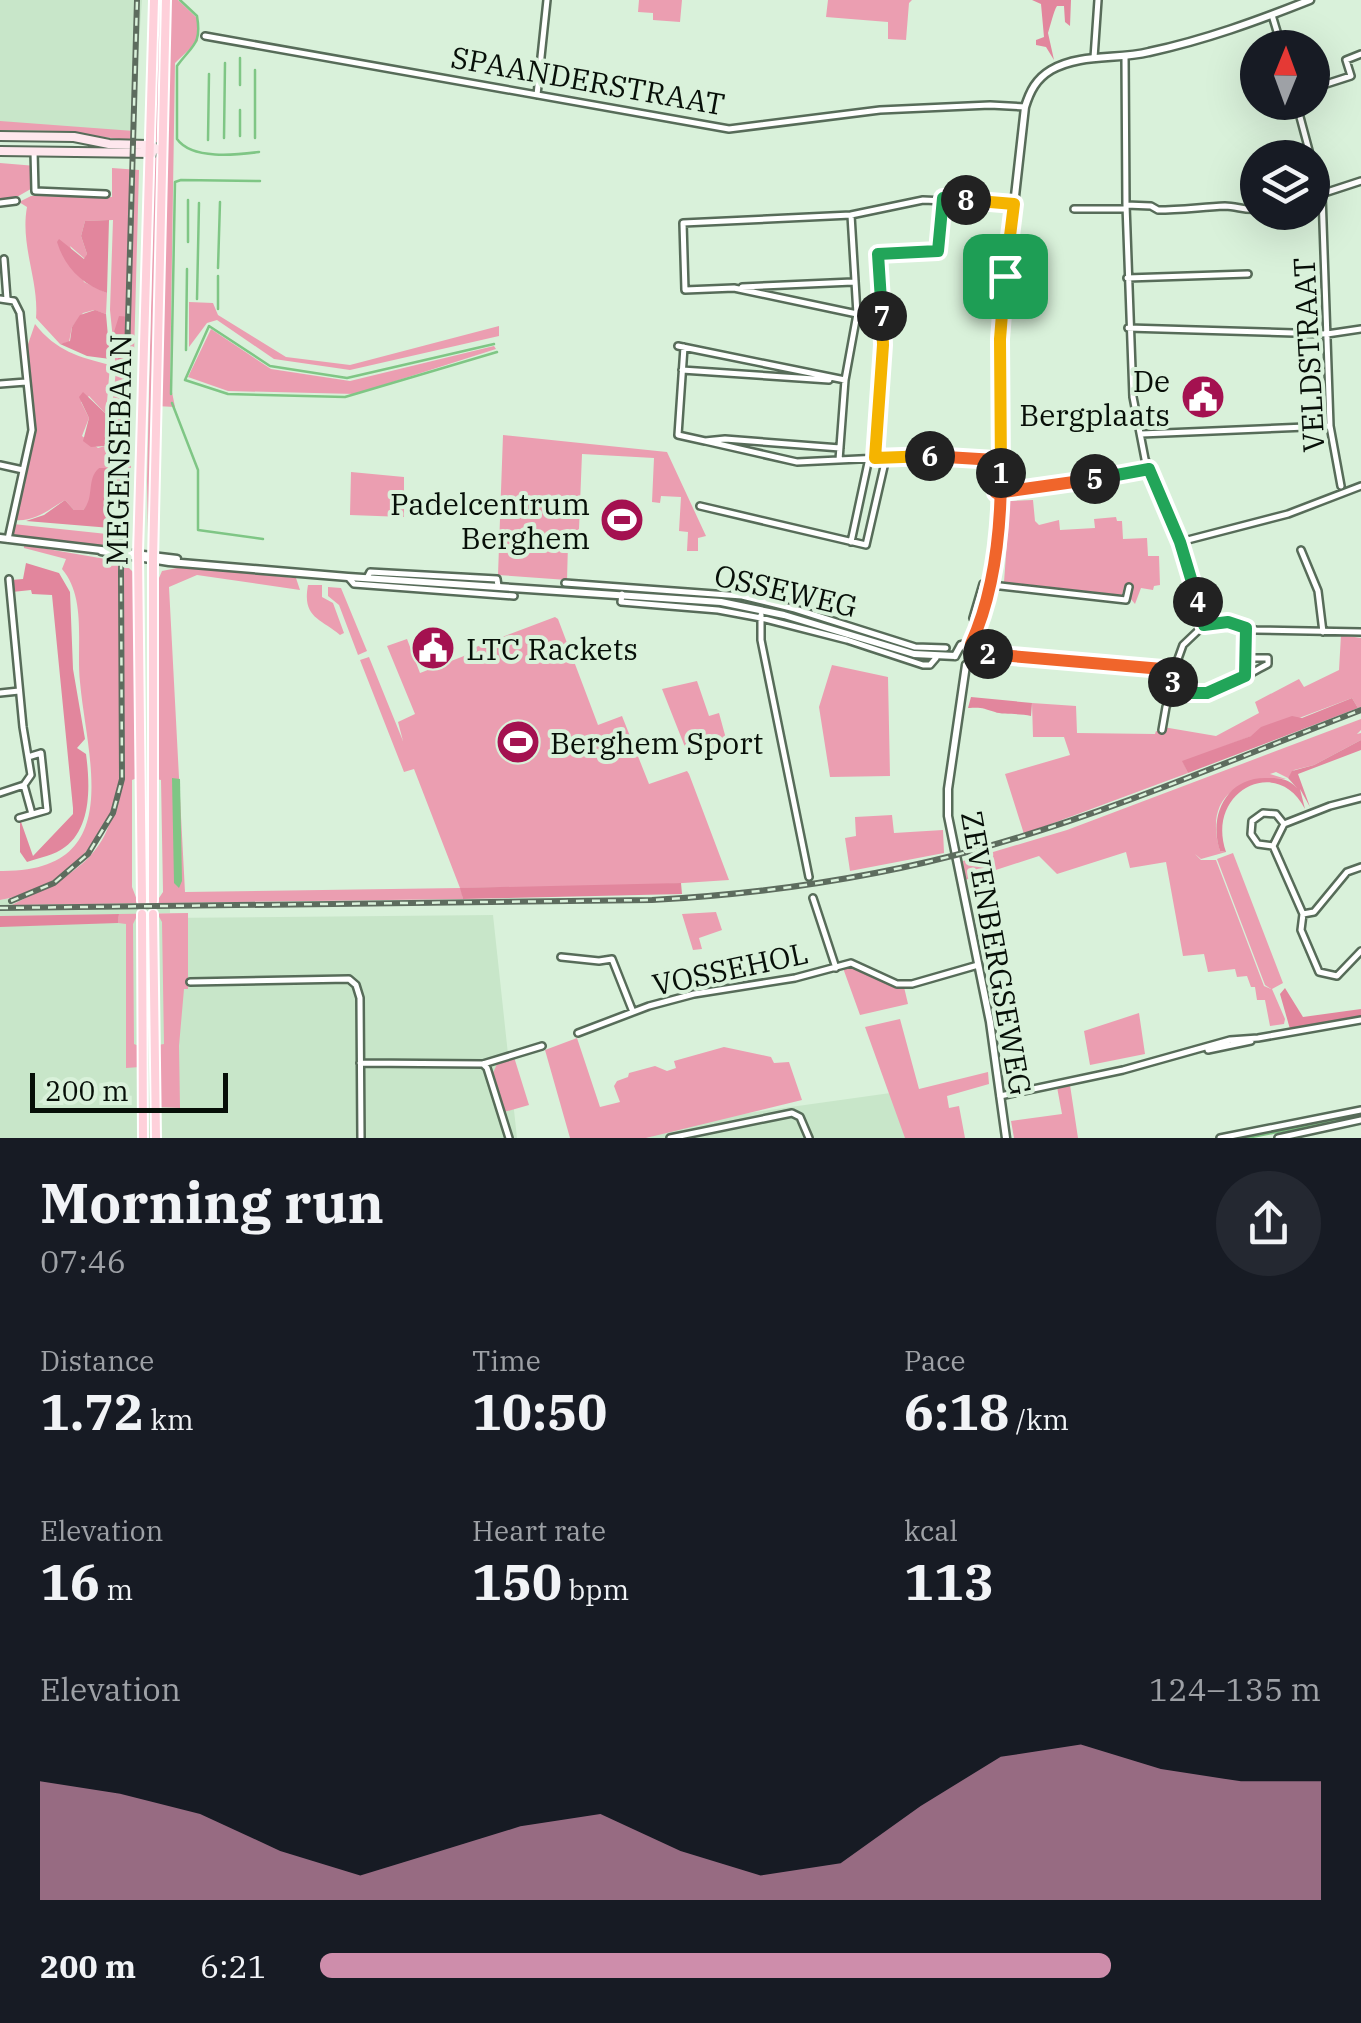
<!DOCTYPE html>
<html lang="en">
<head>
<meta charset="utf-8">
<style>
  body { margin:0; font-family:"IBM Plex Serif",serif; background:#242831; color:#f1f3f6; height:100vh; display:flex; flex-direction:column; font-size:38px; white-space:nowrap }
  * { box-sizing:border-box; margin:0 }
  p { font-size:32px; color:#9ea1a6 }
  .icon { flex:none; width:55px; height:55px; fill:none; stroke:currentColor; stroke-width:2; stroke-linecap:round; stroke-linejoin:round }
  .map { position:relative; height:1138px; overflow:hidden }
  .sheet { display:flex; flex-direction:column; background:#171b24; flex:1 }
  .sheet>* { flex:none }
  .needle { width:65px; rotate:1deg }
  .tools { position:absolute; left:1240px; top:30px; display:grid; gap:20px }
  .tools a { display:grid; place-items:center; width:90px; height:90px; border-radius:50%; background:#171b24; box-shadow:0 10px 40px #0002; font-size:50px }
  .scale { position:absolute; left:30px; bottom:25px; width:198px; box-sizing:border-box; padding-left:10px; border:5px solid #070f08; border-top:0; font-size:28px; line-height:35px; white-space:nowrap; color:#070f08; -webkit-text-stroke:8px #d9f1da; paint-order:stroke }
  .pin { position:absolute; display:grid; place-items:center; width:85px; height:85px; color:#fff; margin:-42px; border-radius:20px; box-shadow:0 5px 15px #0006 }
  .km { position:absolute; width:50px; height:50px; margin:-25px; border-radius:50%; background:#222; color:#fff; font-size:28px; line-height:50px; text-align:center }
  .round { display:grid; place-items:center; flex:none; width:105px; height:105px; border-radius:52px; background:#242831 }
  .summary { display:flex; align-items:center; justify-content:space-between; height:170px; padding:0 40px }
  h1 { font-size:55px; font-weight:700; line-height:75px }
  .stats { display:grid; grid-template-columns:repeat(3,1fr); gap:15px; height:170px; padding:10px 40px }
  .stats div { display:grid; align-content:center }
  .stats b { font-size:50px; font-weight:700 }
  .stats small { font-size:28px; font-weight:400 }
  .stats p { font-size:28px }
  .chart { height:280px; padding:20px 40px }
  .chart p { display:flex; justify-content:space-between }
  .chart svg { width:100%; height:180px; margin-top:10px; fill:#ce8dab; opacity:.7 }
  ul { padding:0 40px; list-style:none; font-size:32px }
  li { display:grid; grid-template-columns:160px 120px 1fr; align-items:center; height:75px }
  li i { height:25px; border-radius:12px; background:#ce8dab }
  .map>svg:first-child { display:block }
  .built { fill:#c8e6c9 }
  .green { fill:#eb9eb1 }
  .forest { fill:#e2869d }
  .water { fill:#7fc685 }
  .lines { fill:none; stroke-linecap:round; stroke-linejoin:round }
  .stream { stroke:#7fc685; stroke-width:2.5 }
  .minor-casing { stroke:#576c59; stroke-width:10 }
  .tertiary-casing { stroke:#576c59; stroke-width:11 }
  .secondary-casing { stroke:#576c59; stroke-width:12 }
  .primary-casing { stroke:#fff; stroke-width:12 }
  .minor { stroke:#fff; stroke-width:5 }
  .tertiary { stroke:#fff; stroke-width:6 }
  .secondary { stroke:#fee7ed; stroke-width:8 }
  .primary { stroke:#fed0da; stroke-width:8 }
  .rail-casing { stroke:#5d6c5e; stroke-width:6 }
  .rail { stroke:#d9f1da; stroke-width:2.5; stroke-dasharray:8; stroke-linecap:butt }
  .split-1-casing { stroke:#fff; stroke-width:20 }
  .split-2-casing { stroke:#fff; stroke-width:20 }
  .split-3-casing { stroke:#fff; stroke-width:20 }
  .split-4-casing { stroke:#fff; stroke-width:20 }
  .split-5-casing { stroke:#fff; stroke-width:20 }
  .split-6-casing { stroke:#fff; stroke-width:20 }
  .split-7-casing { stroke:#fff; stroke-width:20 }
  .split-8-casing { stroke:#fff; stroke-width:20 }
  .split-9-casing { stroke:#fff; stroke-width:20 }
  .split-1 { stroke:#f5b400; stroke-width:12 }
  .split-2 { stroke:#f0652b; stroke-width:12 }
  .split-3 { stroke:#f0652b; stroke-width:12 }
  .split-4 { stroke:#22a559; stroke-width:12 }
  .split-5 { stroke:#22a559; stroke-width:12 }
  .split-6 { stroke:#f0652b; stroke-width:12 }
  .split-7 { stroke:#f5b400; stroke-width:12 }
  .split-8 { stroke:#22a559; stroke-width:12 }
  .split-9 { stroke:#f5b400; stroke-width:12 }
  .labels { text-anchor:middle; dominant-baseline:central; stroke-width:8; stroke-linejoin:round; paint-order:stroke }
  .street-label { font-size:30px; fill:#070f08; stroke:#d9f1da }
  .poi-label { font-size:30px; fill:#070f08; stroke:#d9f1da; text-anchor:end }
</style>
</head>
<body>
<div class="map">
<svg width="1361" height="1138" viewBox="0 0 1361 1138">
  <rect width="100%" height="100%" fill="#d9f1da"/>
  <path class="built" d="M0,0H142L132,142L0,137Z
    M21,896L22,901L12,905L170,902V913H157L161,918L493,915L517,1138H0V919L135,918L139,914L0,916V900Z
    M919,1089L924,1138H648L690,1121Z"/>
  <path class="green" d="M158,0H178L197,18L198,41L175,63L170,382L175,407L156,406L155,538L148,535L147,481Z
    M639,0H682L680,22L653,20V13L638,12Z
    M828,0H912L909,3L906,40L888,39V22L826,17Z
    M0,121L134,131V141L59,131L0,130Z
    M0,163L36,166V186L15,198L0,200Z
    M112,168L139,170L129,542C110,553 33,540 11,534L13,524L107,534L116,531L118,493L109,439L116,370L110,310L113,220L85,221L81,236L87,254L85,259L70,246L84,282L107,293L106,314L94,310L83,313L72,327L69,342L60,344L36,318C39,280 20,246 27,207L19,202L31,196L112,197Z
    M189,302L213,303L218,315L286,357L350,365L499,326V336L350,370L274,359L217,320L207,323L189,347Z
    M35,324C56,351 79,357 110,365L106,414L89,396L81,402L89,418L82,436L98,448L105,446L109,468H99L89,503L83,510H74L65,500C48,510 35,522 14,520L32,448L26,350Z
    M211,329L271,369L350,381L494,346L496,349L355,394L228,391L188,377Z
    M503,435L667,452L706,536L698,538V551H687L688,532L679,531L681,497L661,496L660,503L652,502L654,458L582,454L579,529L568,544L567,580L498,575Z
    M351,472L404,477V517L350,515Z
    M1033,500L1035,521L1039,525L1059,520L1060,530L1095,528L1094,519L1116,517L1117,521H1122L1123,539L1147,538L1148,556H1159L1160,585L1154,586L1153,590L1141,588L1135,604L1130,598L1131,587H1124L1122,595L1004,582L1010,501Z
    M24,545L123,562L133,572L137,778L132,780V887L137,900L157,901L163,892L161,780L156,779C156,711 159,645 159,578L162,571L182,567L296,578L300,590L197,575L169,587L185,892L460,888L414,769L404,772L360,660L369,657L403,741L398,722L415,714L387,646L407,639L420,673L477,651L476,647L555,617L558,619L598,725L622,716L649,784L687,771L689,774L729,880L637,886L461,888L463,899L12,905C53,884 105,864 113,808C91,857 54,891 0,900V871C127,873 87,760 80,682C76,646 87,598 62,569L66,559L24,548Z
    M308,585H322V597L333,603L344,633L340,635C320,618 302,618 308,585Z
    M328,587L341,588L367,651L358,655L339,605L328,596Z
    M1341,635L1361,638V707L1358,708L1352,698L1183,762L1188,773L1024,834L1005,774L1070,755L1064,737H1033L1032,703L1076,706L1077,733L1155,734L1156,731L1161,732L1163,727L1216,736L1259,713L1255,702L1299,679L1304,687L1339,670Z
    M832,665L888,677L890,776L830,777L819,707Z
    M697,681L709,716L719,713L728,746L687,752L662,689Z
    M1361,719V730L1357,734L1361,733V740L1314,765L1294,770L1288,778L1276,772L1270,774L1286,779C1237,776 1204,798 1220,851L1226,852L1201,859L1195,854L1201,860H1216L1264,986L1271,989L1265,985L1217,859L1233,853L1283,983L1272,989L1285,1019L1284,1024L1270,1026L1265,1000H1257L1255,987H1251L1247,976L1237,977L1235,969L1208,972L1204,954L1183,956L1166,862L1130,868L1126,852L1057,874L1039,856L965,880L963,861L1067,830Z
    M892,815L894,833L943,830L944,853L850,871L845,838L856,836L855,817Z
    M716,912L722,930L699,938L702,949L693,950L682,914Z
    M188,913V989H184L179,1046L180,1108L158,1107V1045L164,1044L162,922L158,915L137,916L133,924L134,1044L139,1046L140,1067L126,1068V924L118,923L119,914Z
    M850,967L896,988L904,987L908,1004L860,1015L843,968Z
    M1139,1013L1145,1054L1090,1065L1084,1031Z
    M900,1019L919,1089L988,1072L989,1084L947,1096L949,1108L959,1106L965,1138H905L865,1027Z
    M577,1038L600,1107L620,1102L614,1086L617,1081L628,1077L629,1073L655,1066L667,1071L676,1068L674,1061L724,1047L771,1057L774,1063L789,1062L802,1100L646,1138H570L545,1050Z
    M514,1057L529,1105L504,1112L493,1073L497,1064Z
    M1070,1085L1078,1138H1014L1011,1121L1062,1114L1057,1087Z"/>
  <path class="forest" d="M1032,0H1071L1070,26L1065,22L1064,6H1057C1054,10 1050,27 1048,33L1054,60L1046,47L1036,45V40L1044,37L1041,4Z
    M109,220L107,293C82,284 65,268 57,242L59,239L84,259L87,254L81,236L85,221Z
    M95,310L106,314L110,359L87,356L60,344L70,341L72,327L80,315Z
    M119,316L130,317L129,368L119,365L114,332Z
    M83,392L106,414L105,446L91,447L83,441L89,418L79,397Z
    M99,468H109L113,494L111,528L26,521L44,515L65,500L74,510H83C95,498 86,479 99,468Z
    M26,563L59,573L70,592L73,669L85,739L77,748L86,754C90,784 92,827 65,847C55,855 39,858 27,862L20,852V819L33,856L73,814V808L52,595L32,594L31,590L12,592L11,580L23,579Z
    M971,697L1032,703L1031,716C1020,713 1002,715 995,712C983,708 981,707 968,708Z
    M1352,698L1358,708L1188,773L1182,761L1251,736L1261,727L1292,716L1302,718Z
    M1361,740V750L1298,774L1310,807L1300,789L1305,809C1277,754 1205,792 1226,852L1220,851C1208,815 1227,776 1268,778C1281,778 1288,779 1297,788L1288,778L1292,771L1314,765Z
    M681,883L682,894L463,899L460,888Z
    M119,914L118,923L0,927V916Z
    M1285,988L1303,1017L1361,1009V1016L1290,1029L1280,994Z"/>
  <path class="water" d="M172,778L180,779L182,881L179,888L174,883Z"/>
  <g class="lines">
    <path class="stream" d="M180,0L197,16C202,45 192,45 177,66V139C192,160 236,155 259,152
      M240,58V85
      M255,70V138
      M240,110V136
      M224,138L225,63
      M208,140L209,74
      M188,242V200
      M218,268L220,202
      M197,299L199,203
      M218,309V276
      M494,344L347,378L270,366L209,326L185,380L228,394L345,397L497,352
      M186,350L187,269
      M171,394L175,182L181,180L260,181
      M172,403L198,470V530L263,539
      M1247,1138L1361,1115"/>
    <defs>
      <path id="minor" d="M1272,15L1282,48
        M205,36L729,129L880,110L990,105L1025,107
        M1125,56L1126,205L1133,397L1145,459L1182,549L1204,625
        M1094,58L1098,0
        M1323,85L1351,76L1346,60L1361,54
        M537,95L547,0
        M1296,102L1311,158
        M34,151L35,191L106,194
        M1312,161L1322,194L1330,426L1341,486
        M1312,197L1361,181
        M0,203L16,201
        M1126,205L1151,206L1158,210C1180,210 1202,207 1225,206C1237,206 1245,211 1258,209
        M1074,209H1126
        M851,215L923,200L1014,204
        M4,259L7,299
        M1127,278L1248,274
        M742,287L853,282
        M0,299L14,301L20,313L32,430L8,539
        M1128,328L1327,334L1361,329
        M678,346L845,380
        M684,347L678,435L705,441L725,439L840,448
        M682,370L829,380
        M0,384L26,382
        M1141,434L1330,426
        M705,441L797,462L942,455L994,460
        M875,458L883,345L879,254L939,251L943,199
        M839,460L845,380L857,314L851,215L683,223L685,290L734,288L857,314L882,320
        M0,465L23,470
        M999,493L1130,475L1149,469
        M700,506L866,545L886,458
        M851,542L869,458
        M1180,542L1288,514L1361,486
        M1301,550L1318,591L1323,632
        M348,577L354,584L514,596
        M367,578L370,572L497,579L498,586
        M565,583L742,596L795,609L915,647L946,648
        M622,594L621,602L718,610L761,618L847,640L923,665H930L936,658
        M761,615V640L809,877
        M981,622L973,618L983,584L1126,600L1129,587
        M977,653L1174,670
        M1245,675V628
        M1174,689C1204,704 1241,678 1268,664V658H1245
        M0,693L19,691
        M1162,730L1166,707L1174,689V670L1183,645L1204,625L1228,622L1256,630L1361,632
        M24,785L32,814
        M0,793L24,785L31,775L23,727L9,579
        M19,818L47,810L41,753L28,757
        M1284,824L1330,806L1361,798
        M1273,846L1258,844L1251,834L1252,821L1263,813L1276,814L1284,824L1273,846L1303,914L1301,930L1319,972L1337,976L1361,951
        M813,898L836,968
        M1303,914L1314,912L1347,872L1361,867
        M561,957L599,961L612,959L633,1012
        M190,982L349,979L356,985L360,998L361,1138
        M578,1033L649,1006L694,994L795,978L851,963L897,984H912L978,965
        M1208,1050L1251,1041
        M360,1063L483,1064L542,1046
        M483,1064L487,1068L509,1138
        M1000,1096L1123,1070L1230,1040L1258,1038L1361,1020
        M670,1138L792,1113L800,1117L809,1138
        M1220,1138L1361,1110
        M1278,1138L1361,1120"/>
      <path id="tertiary" d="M1000,519L995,460L999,431L1002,312L1025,107C1030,91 1036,79 1051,70C1081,53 1117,60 1149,52C1205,40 1257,21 1310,0
        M0,538L177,559
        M101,551L169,562L348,577L721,602L784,615L914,654L955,656
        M971,645C999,580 1005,507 1000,438
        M955,656L961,645L971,644
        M966,665L948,789V816L990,1022L1006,1138
        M966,665L977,657L971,645"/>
      <path id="secondary" d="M0,136L74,137L109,144L148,145L161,151
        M0,151L152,153"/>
      <path id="primary" d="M142,901L138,553L154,0
        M153,901V560L166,0
        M142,914L143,1138
        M153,914L156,1138"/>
    </defs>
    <use href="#minor" class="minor-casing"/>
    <use href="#tertiary" class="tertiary-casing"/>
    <use href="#secondary" class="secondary-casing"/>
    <use href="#primary" class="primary-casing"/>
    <use href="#minor" class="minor"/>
    <use href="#tertiary" class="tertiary"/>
    <use href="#secondary" class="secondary"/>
    <use href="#primary" class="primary"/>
    <defs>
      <path id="rail" d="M11,901L54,883L88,854L113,813L122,779L121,572L137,0
        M0,908L652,900C763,894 874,878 982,848C1111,812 1236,758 1361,710"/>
    </defs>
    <use href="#rail" class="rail-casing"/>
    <use href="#rail" class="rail"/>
  </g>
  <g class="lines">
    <defs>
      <path id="split-1" d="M1001,473L1000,339L1005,276"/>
      <path id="split-2" d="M988,654L977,653L971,644C995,591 1001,531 1001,473"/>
      <path id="split-3" d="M988,654L1174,670L1173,682"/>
      <path id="split-4" d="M1173,682L1179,693H1207L1245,676L1246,628L1228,622L1204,625L1198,602"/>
      <path id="split-5" d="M1095,479L1149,469L1180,542L1198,602"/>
      <path id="split-6" d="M930,456L995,460L996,493L1095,479"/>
      <path id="split-7" d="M882,316L883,345L875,458L930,456"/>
      <path id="split-8" d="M882,316L878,254L938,251L943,198L966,200"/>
      <path id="split-9" d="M966,200L1014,204L1005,276"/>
    </defs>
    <use href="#split-1" class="split-1-casing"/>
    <use href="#split-2" class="split-2-casing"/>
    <use href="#split-3" class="split-3-casing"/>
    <use href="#split-4" class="split-4-casing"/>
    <use href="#split-5" class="split-5-casing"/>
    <use href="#split-6" class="split-6-casing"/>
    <use href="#split-7" class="split-7-casing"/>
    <use href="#split-8" class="split-8-casing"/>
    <use href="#split-9" class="split-9-casing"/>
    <use href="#split-1" class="split-1"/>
    <use href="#split-2" class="split-2"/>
    <use href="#split-3" class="split-3"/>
    <use href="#split-4" class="split-4"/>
    <use href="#split-5" class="split-5"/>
    <use href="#split-6" class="split-6"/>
    <use href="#split-7" class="split-7"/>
    <use href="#split-8" class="split-8"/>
    <use href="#split-9" class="split-9"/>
  </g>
  <defs>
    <symbol id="civic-disc" viewBox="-11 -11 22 22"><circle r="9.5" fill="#a41150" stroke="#d9f1da"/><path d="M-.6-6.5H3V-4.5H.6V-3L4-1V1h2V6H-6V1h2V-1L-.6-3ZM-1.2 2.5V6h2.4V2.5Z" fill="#fff"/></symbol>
    <symbol id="stadium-disc" viewBox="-11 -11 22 22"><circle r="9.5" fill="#a41150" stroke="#d9f1da"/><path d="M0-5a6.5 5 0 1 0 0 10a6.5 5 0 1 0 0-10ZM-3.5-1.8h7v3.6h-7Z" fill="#fff"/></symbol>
  </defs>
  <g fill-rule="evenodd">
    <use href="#civic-disc" x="1178" y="372" width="50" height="50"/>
    <use href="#stadium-disc" x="597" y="495" width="50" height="50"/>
    <use href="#civic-disc" x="408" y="623" width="50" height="50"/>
    <use href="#stadium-disc" x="493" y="717" width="50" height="50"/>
  </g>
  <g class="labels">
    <g class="street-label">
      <text transform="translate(588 80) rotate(10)">SPAANDERSTRAAT</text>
      <text transform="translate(1308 355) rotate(-93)">VELDSTRAAT</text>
      <text transform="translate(118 450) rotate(-89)">MEGENSEBAAN</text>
      <text transform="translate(786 590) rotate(13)">OSSEWEG</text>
      <text transform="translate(997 953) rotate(80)">ZEVENBERGSEWEG</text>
      <text transform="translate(730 968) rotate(-12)">VOSSEHOL</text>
    </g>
    <g class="poi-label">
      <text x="1170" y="380">De<tspan x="1170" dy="34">Bergplaats</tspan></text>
      <text x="590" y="503">Padelcentrum<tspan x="590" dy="34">Berghem</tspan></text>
      <text x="466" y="648" text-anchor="start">LTC Rackets</text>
      <text x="550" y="742" text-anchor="start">Berghem Sport</text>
    </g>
  </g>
</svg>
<div class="tools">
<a><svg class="needle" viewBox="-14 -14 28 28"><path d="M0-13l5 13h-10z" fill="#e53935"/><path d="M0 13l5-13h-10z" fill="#9ea1a6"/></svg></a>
<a><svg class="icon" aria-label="layers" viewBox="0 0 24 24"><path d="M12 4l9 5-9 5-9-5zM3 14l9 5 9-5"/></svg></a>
</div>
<div class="scale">200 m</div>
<div class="pin" style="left:1005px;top:276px;background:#1e9e55"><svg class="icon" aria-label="arrive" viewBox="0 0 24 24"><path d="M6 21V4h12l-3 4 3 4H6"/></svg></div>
<b class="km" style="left:1001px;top:473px">1</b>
<b class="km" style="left:988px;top:654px">2</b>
<b class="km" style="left:1173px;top:682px">3</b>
<b class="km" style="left:1198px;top:602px">4</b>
<b class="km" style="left:1095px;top:479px">5</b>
<b class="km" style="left:930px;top:456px">6</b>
<b class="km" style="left:882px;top:316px">7</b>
<b class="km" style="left:966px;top:200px">8</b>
</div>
<section class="sheet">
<div class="summary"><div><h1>Morning run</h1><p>07:46</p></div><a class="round"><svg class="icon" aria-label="share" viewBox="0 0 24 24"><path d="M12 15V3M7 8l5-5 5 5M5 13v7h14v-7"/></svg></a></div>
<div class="stats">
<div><p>Distance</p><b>1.72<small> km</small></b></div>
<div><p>Time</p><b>10:50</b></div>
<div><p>Pace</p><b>6:18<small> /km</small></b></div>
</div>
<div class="stats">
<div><p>Elevation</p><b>16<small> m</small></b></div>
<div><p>Heart rate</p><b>150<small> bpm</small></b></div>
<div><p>kcal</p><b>113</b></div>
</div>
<div class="chart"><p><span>Elevation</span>124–135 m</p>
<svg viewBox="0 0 160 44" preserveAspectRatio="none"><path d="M0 44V15L10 18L20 23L30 32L40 38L50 32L60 26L70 23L80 32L90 38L100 35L110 21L120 9L130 6L140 12L150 15L160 15V44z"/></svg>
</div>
<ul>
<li><b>200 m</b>6:21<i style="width:79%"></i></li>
</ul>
</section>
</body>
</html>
